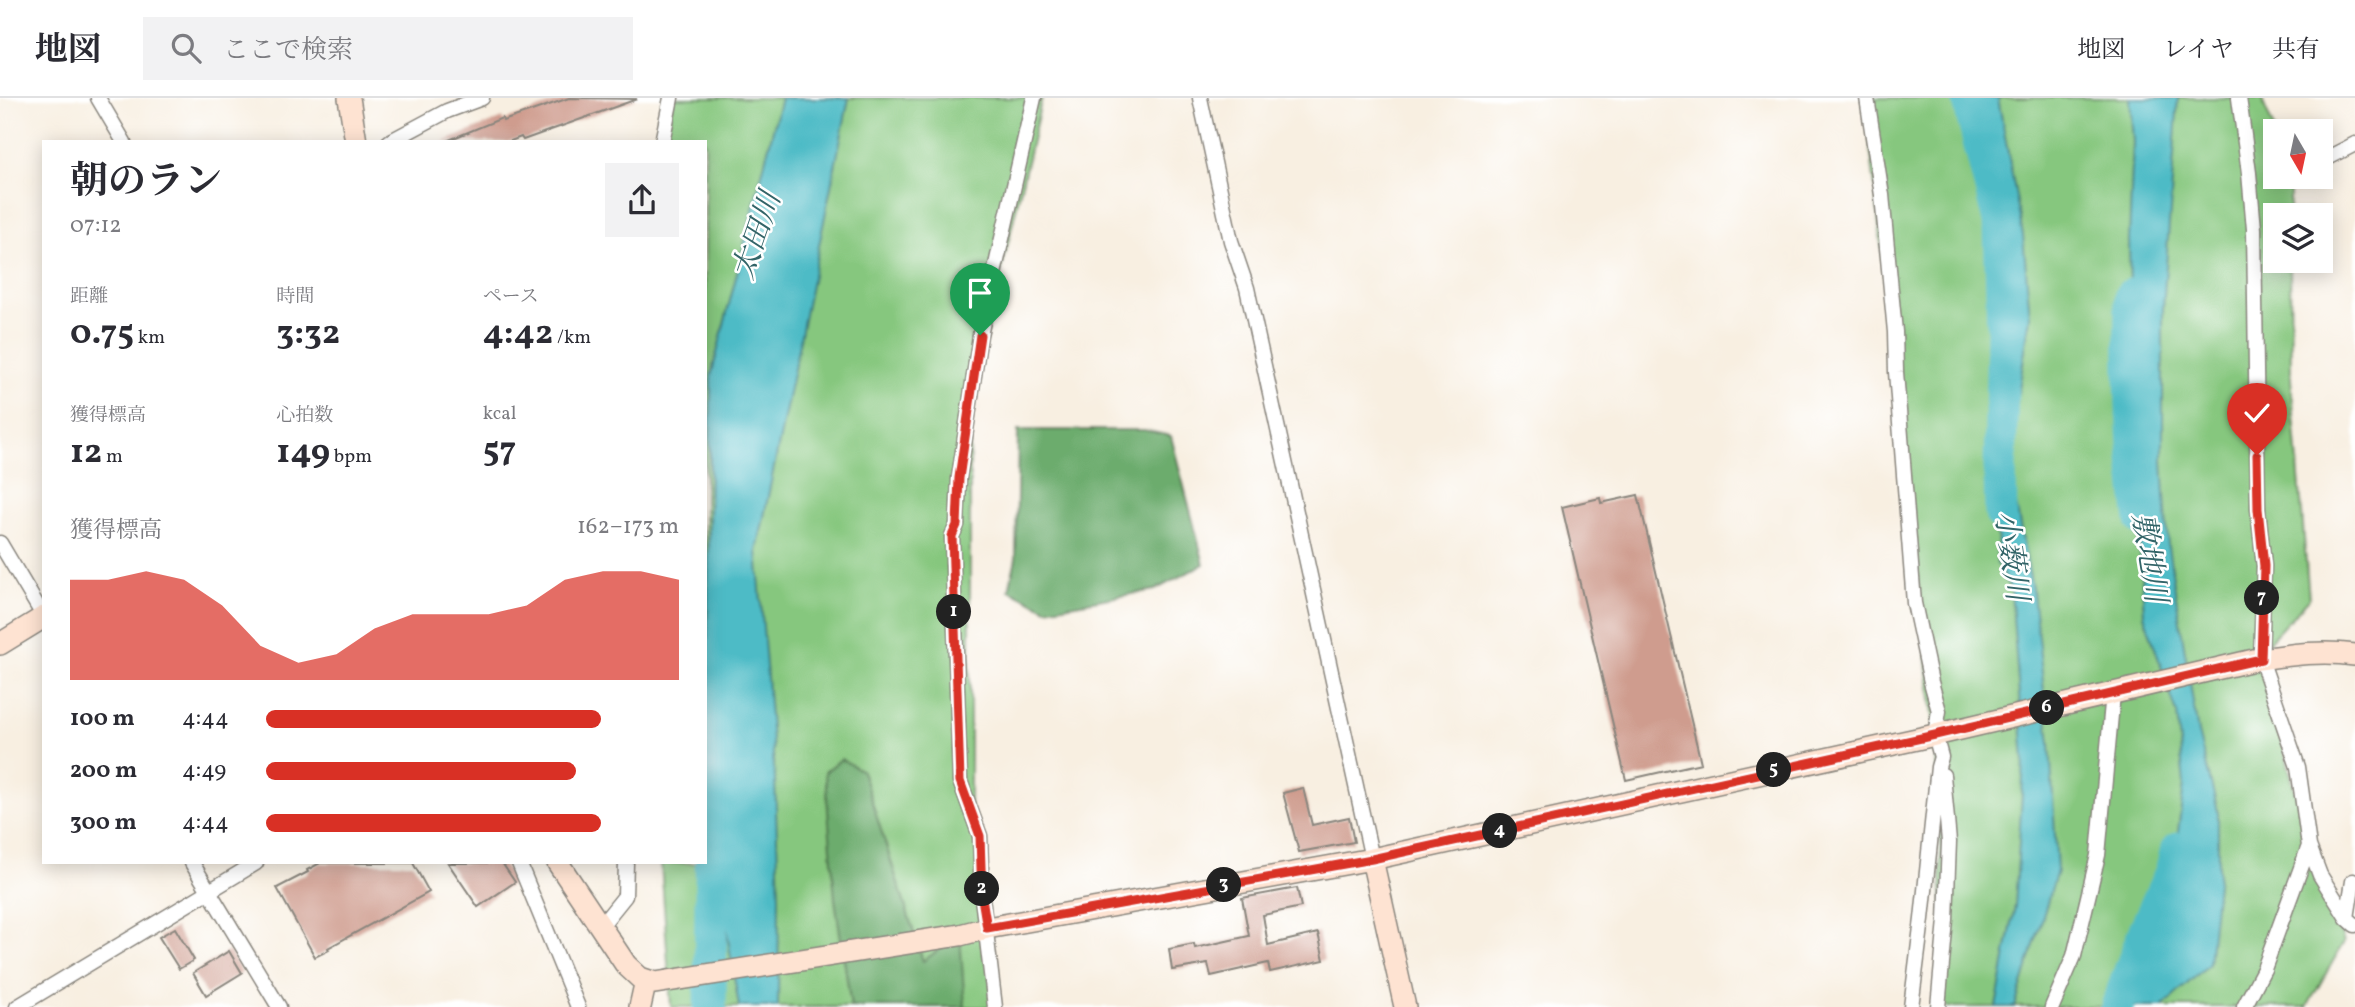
<!DOCTYPE html>
<html lang="ja">
<head>
<meta charset="utf-8">
<style>
  body { margin:0; font-family:Vollkorn,"Noto Serif JP",serif; background:#f2f2f3; color:#2b2b33; height:100vh; display:flex; flex-direction:column; font-size:26px; white-space:nowrap }
  * { box-sizing:border-box; margin:0 }
  p { font-size:23px; color:#7c7c81 }
  .icon { flex:none; width:38px; height:38px; fill:none; stroke:currentColor; stroke-width:2; stroke-linecap:round; stroke-linejoin:round }
  .map { position:relative; flex:1; overflow:hidden }
  .drawer { position:absolute; left:42px; top:42px; width:665px; height:724px; display:flex; flex-direction:column; background:#fff; border-radius:0px; box-shadow:0 4px 18px #0003 }
  .drawer>* { flex:none }
  .needle { width:46px; rotate:171deg }
  .buttons { position:absolute; left:2263px; top:21px; display:grid; gap:14px }
  .buttons a { display:grid; place-items:center; width:70px; height:70px; border-radius:0px; background:#fff; box-shadow:0 4px 18px #0003; font-size:35px }
  .pin { position:absolute; display:grid; place-items:center; width:60px; height:60px; color:#fff; margin:-72px -30px; border-radius:50% 50% 50% 0; rotate:-45deg; box-shadow:0 0 7px #0007 }
  .pin .icon { rotate:45deg }
  .km { position:absolute; width:35px; height:35px; margin:-18px; border-radius:50%; background:#222; color:#fff; font-size:19px; line-height:35px; text-align:center }
  .round { display:grid; place-items:center; flex:none; width:74px; height:74px; border-radius:0px; background:#f2f2f3 }
  .headline { display:flex; align-items:center; justify-content:space-between; height:119px; padding:0 28px }
  h1 { font-size:38px; font-weight:700; line-height:52px }
  .metrics { display:grid; grid-template-columns:repeat(3,1fr); gap:10px; height:119px; padding:7px 28px }
  .metrics div { display:grid; align-content:center }
  .metrics b { font-size:35px; font-weight:700 }
  .metrics small { font-size:19px; font-weight:400 }
  .metrics p { font-size:19px }
  .chart { height:196px; padding:14px 28px }
  .chart p { display:flex; justify-content:space-between }
  .chart svg { width:100%; height:126px; margin-top:7px; fill:#d93025; opacity:.7 }
  ul { padding:0 28px; list-style:none; font-size:23px }
  li { display:grid; grid-template-columns:112px 84px 1fr; align-items:center; height:52px }
  li i { height:18px; border-radius:9px; background:#d93025 }
  header { display:flex; align-items:center; gap:42px; box-sizing:border-box; height:98px; padding:0 35px; background:#fff; border-bottom:2px solid #e1e1e2 }
  header strong { font-size:33px }
  nav { display:flex; gap:38px; margin-inline-start:auto; font-size:24px }
  .search { width:490px; height:63px; background:#f2f2f3; display:flex; align-items:center; gap:18px; box-sizing:border-box; padding:0 24px; border-radius:0px; color:#7c7c81; font-size:26px }
  .map>svg:first-child { display:block }
  .green { fill:#86c77e; stroke:#51724d; stroke-width:2 }
  .forest { fill:#6cac6d; stroke:#446444; stroke-width:2 }
  .water { fill:#4dbbc6; stroke:#346c71; stroke-width:2 }
  .lines { fill:none; stroke-linecap:round; stroke-linejoin:round }
  .river { stroke:#4dbbc6; stroke-width:33 }
  .building { fill:#cf9c8e }
  .street-casing { stroke:#8a867e; stroke-width:17 }
  .secondary-casing { stroke:#8a867e; stroke-width:24 }
  .street { stroke:#fff; stroke-width:14 }
  .secondary { stroke:#fee3d2; stroke-width:21 }
  .route-casing { stroke:#fff; stroke-width:14 }
  .route { stroke:#d93025; stroke-width:9 }
  .labels { text-anchor:middle; dominant-baseline:central; stroke-width:5; stroke-linejoin:round; paint-order:stroke }
  .water-label { font-size:30px; font-style:italic; fill:#326468; stroke:#fff }
</style>
</head>
<body>
<header>
<strong>地図</strong>
<div class="search"><svg class="icon" aria-label="search" viewBox="0 0 24 24"><circle cx="10" cy="10" r="6"/><path d="M15 15l6 6"/></svg>ここで検索</div>
<nav><a>地図</a><a>レイヤ</a><a>共有</a></nav>
</header>
<div class="map">
<svg width="2355" height="909" viewBox="0 0 2355 909">
  <rect width="100%" height="100%" fill="#fff"/>
  <filter id="ink" filterUnits="userSpaceOnUse"><feTurbulence type="fractalNoise" baseFrequency=".0143" numOctaves="2"/><feDisplacementMap in="SourceGraphic" scale="14" xChannelSelector="R" yChannelSelector="G"/><feConvolveMatrix kernelMatrix="1 2 1 2 8 2 1 2 1" color-interpolation-filters="sRGB"/></filter>
  <filter id="wash" filterUnits="userSpaceOnUse"><feTurbulence type="fractalNoise" baseFrequency=".00686" numOctaves="4" result="noise"/><feDisplacementMap in="SourceGraphic" scale="28" xChannelSelector="R" yChannelSelector="G"/><feGaussianBlur stdDeviation="1.57" result="paint"/><feColorMatrix in="noise" values="0 0 0 0 0 0 0 0 0 0 0 0 0 0 0 0 0 1.4 0 .05"/><feComposite in="paint" operator="in"/></filter>
  <g filter="url(#wash)">
    <rect width="100%" height="100%" fill="#f8efe1"/>
    <path class="green" d="M673,0H1042L970,308V730L980,738L998,909H671L661,765H705V44H665Z
      M1865,0H2261L2275,33V79H2290V117H2275V163H2290L2291,280L2309,501L2261,552V561L2309,748L2344,844L2307,909H1935L1944,849L1935,637Z"/>
    <path class="forest" d="M1018,332H1144L1171,338L1204,466L1155,492L1047,511L1009,492L1016,460Z
      M841,661L862,673L923,863L960,837L965,909H851L835,801L825,674Z"/>
    <path class="water" d="M781,0H849L757,453L775,681L779,799L778,909H739L722,804L707,565L711,278Z
      M1968,0H1998L2023,137L2030,219L2008,364L2033,496L2050,645L2057,773L2015,909H1996L2015,808L2024,663L2011,492L1997,466L2003,209L1990,72Z
      M2130,0H2178L2163,211V362L2168,449L2198,635L2218,713V775L2209,866L2162,909H2117L2174,765L2184,686L2177,616L2144,517L2132,310L2129,142L2133,44Z"/>
    <g class="lines">
      <path class="river" d="M1968,0L2000,127L2003,230L2000,371L2001,416
        M2131,197C2130,273 2131,347 2142,422
        M710,909L713,604
        M2117,909L2145,832L2171,774L2177,751"/>
    </g>
    <g id="blocks">
      <path class="building" d="M569,0L637,1L523,42L521,39L508,44H444L502,20L503,23Z
        M1638,397L1701,665L1626,682L1562,409L1600,400L1601,405Z
        M1303,690L1312,727L1349,719L1354,744L1299,754L1283,695Z
        M320,765H413L429,794L328,850L329,852L315,859L277,790L308,774L307,772Z
        M448,765H502L515,784L478,809Z
        M1297,790L1301,809L1263,817L1268,847L1318,835L1324,862L1270,874L1268,865L1211,878L1208,866L1172,872L1169,851L1194,846L1195,850L1249,838L1242,800Z
        M175,830L194,862L179,871L159,839Z
        M229,853L242,875L206,897L193,875Z"/>
    </g>
  </g>
  <g filter="url(#ink)">
    <use href="#blocks" fill-opacity="0" stroke="#8a867e" stroke-width="2"/>
    <g class="lines">
      <defs>
        <path id="street" d="M98,0L124,44
          M1200,0L1231,143L1247,190L1372,761
          M1867,0L1882,97L1895,234L1896,274L1914,505L1931,584L1939,613L1935,637L1941,659L1938,669L1922,821L1911,909
          M2239,0L2249,75L2254,131L2258,411L2264,468L2261,561L2298,669L2309,748L2320,777L2347,820L2355,827
          M389,44L447,13L482,0
          M662,44L671,0
          M2320,64L2355,46
          M0,445L44,519
          M192,765L279,909
          M519,765L578,909
          M2347,820L2353,783
          M600,829L625,798L626,765
          M17,909L256,765
          M995,909L982,800L980,738L960,683L952,438L957,427L959,380L980,237L1034,0
          M1938,909L1946,822L1949,744L1943,677
          M2052,909L2074,858L2098,757L2113,595
          M2244,909L2264,871L2309,748"/>
        <path id="secondary" d="M349,0L356,44
          M0,546L44,519
          M1372,761L1405,909
          M558,765L626,867L640,880L655,885L960,837L987,830L1372,761L1935,637L2254,562C2289,557 2320,552 2355,557
          M640,909L646,882"/>
      </defs>
      <use href="#street" class="street-casing"/>
      <use href="#secondary" class="secondary-casing"/>
      <use href="#street" class="street"/>
      <use href="#secondary" class="secondary"/>
    </g>
  </g>
  <g class="lines" filter="url(#ink)">
    <defs>
      <path id="route" d="M980,237L959,380L957,427L952,438L960,683L980,738L982,800L987,830L1372,761L1935,637L2261,561L2264,468L2258,411L2257,357"/>
    </defs>
    <use href="#route" class="route-casing"/>
    <use href="#route" class="route"/>
  </g>
  <g class="labels">
    <g class="water-label">
      <text transform="translate(758 138) rotate(-71)">太田川</text>
      <text transform="translate(2010 458) rotate(82)">小薮川</text>
      <text transform="translate(2148 460) rotate(81)">敷地川</text>
    </g>
  </g>
</svg>
<div class="buttons">
<a><svg class="needle" viewBox="-14 -14 28 28"><path d="M0-13l5 13h-10z" fill="#e53935"/><path d="M0 13l5-13h-10z" fill="#7c7c81"/></svg></a>
<a><svg class="icon" aria-label="layers" viewBox="0 0 24 24"><path d="M12 4l9 5-9 5-9-5zM3 14l9 5 9-5"/></svg></a>
</div>
<div class="pin" style="left:980px;top:237px;background:#1e9e55"><svg class="icon" aria-label="arrive" viewBox="0 0 24 24"><path d="M6 21V4h12l-3 4 3 4H6"/></svg></div>
<div class="pin" style="left:2257px;top:357px;background:#d93025"><svg class="icon" aria-label="check" viewBox="0 0 24 24"><path d="M5 12l5 5 9-10"/></svg></div>
<b class="km" style="left:954px;top:514px">1</b>
<b class="km" style="left:982px;top:791px">2</b>
<b class="km" style="left:1224px;top:787px">3</b>
<b class="km" style="left:1500px;top:733px">4</b>
<b class="km" style="left:1774px;top:672px">5</b>
<b class="km" style="left:2047px;top:610px">6</b>
<b class="km" style="left:2262px;top:500px">7</b>
<section class="drawer">
<div class="headline"><div><h1>朝のラン</h1><p>07:12</p></div><a class="round"><svg class="icon" aria-label="share" viewBox="0 0 24 24"><path d="M12 15V3M7 8l5-5 5 5M5 13v7h14v-7"/></svg></a></div>
<div class="metrics">
<div><p>距離</p><b>0.75<small> km</small></b></div>
<div><p>時間</p><b>3:32</b></div>
<div><p>ペース</p><b>4:42<small> /km</small></b></div>
</div>
<div class="metrics">
<div><p>獲得標高</p><b>12<small> m</small></b></div>
<div><p>心拍数</p><b>149<small> bpm</small></b></div>
<div><p>kcal</p><b>57</b></div>
</div>
<div class="chart"><p><span>獲得標高</span>162–173 m</p>
<svg viewBox="0 0 160 44" preserveAspectRatio="none"><path d="M0 44V9L10 9L20 6L30 9L40 18L50 32L60 38L70 35L80 26L90 21L100 21L110 21L120 18L130 9L140 6L150 6L160 9V44z"/></svg>
</div>
<ul>
<li><b>100 m</b>4:44<i style="width:81%"></i></li>
<li><b>200 m</b>4:49<i style="width:75%"></i></li>
<li><b>300 m</b>4:44<i style="width:81%"></i></li>
</ul>
</section>
</div>
</body>
</html>
